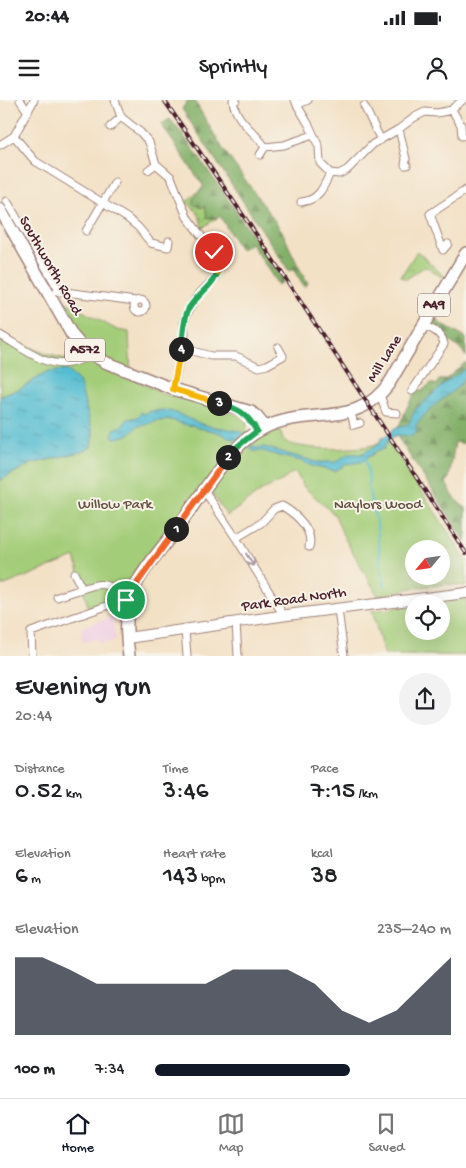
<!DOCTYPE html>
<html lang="en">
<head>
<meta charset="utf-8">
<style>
  body { margin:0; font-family:"Gochi Hand",sans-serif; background:#f2f2f2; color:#202124; height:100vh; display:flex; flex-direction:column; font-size:19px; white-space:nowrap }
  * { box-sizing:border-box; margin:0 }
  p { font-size:16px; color:#757577 }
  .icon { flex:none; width:28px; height:28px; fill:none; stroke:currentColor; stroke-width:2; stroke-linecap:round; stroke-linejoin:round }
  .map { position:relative; height:556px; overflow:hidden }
  .details { display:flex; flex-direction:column; background:#fff; flex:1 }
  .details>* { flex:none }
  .needle { width:32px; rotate:241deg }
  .fabs { position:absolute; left:405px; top:440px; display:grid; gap:10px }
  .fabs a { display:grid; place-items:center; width:45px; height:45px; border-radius:50%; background:#fff; box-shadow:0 5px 20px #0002; font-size:25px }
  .pin { position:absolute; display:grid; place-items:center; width:42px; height:42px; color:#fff; margin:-21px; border:2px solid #fff; border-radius:50%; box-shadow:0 1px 5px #0007 }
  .km { position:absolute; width:25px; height:25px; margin:-12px; border-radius:50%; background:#222; color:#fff; font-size:14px; line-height:25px; text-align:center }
  .round { display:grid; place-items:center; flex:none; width:52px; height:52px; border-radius:26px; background:#f2f2f2 }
  .headline { display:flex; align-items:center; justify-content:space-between; height:85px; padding:0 15px }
  h1 { font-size:28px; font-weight:600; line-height:38px }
  .stats { display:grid; grid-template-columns:repeat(3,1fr); gap:8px; height:85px; padding:5px 15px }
  .stats div { display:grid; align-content:center }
  .stats b { font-size:25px; font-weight:600 }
  .stats small { font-size:14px; font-weight:400 }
  .stats p { font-size:14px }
  .chart { height:140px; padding:10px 15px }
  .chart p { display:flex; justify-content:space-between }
  .chart svg { width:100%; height:90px; margin-top:5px; fill:#111827; opacity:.7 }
  ul { padding:0 15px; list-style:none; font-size:16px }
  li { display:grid; grid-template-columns:80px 60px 1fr; align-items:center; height:38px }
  li i { height:12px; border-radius:6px; background:#111827 }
  .status { display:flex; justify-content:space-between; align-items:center; height:35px; padding:0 25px; background:#fff; direction:ltr }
  .status svg { height:14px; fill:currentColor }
  header { display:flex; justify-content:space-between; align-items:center; height:65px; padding:0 15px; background:#fff; font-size:22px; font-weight:600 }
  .tabs { display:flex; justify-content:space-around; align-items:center; height:70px; border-top:1px solid #e0e0e0; background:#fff; font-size:14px; color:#757577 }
  .tabs a { display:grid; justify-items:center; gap:2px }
  .tabs .active { color:#111827 }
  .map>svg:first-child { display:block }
  .built { fill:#f1d0e3 }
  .grass { fill:url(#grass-tufts); stroke:#777652 }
  .forest { fill:url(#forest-firs); stroke:#66684a }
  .park { fill:#a4cd79; stroke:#777652; fill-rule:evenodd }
  .water { fill:url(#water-ripples); stroke:#506e7e }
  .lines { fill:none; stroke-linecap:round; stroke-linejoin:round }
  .stream { stroke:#55bdd2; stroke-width:2 }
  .street-casing { stroke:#9e8078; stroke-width:9 }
  .secondary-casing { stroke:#9e8078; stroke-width:12 }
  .primary-casing { stroke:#9e8078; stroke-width:14 }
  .street { stroke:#fff; stroke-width:7 }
  .secondary { stroke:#fff; stroke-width:10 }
  .primary { stroke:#fff; stroke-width:11 }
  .rail-casing { stroke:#4a1f2b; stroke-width:4 }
  .rail { stroke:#f7f3e8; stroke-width:2; stroke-dasharray:5.5; stroke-linecap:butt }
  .oneway { stroke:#ae9aa0 }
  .split-1-casing { stroke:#fff; stroke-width:10 }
  .split-2-casing { stroke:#fff; stroke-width:10 }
  .split-3-casing { stroke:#fff; stroke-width:10 }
  .split-4-casing { stroke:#fff; stroke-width:10 }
  .split-5-casing { stroke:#fff; stroke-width:10 }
  .split-6-casing { stroke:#fff; stroke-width:10 }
  .split-1 { stroke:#f0652b; stroke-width:6 }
  .split-2 { stroke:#f0652b; stroke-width:6 }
  .split-3 { stroke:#22a559; stroke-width:6 }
  .split-4 { stroke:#f5b400; stroke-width:6 }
  .split-5 { stroke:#22a559; stroke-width:6 }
  .split-6 { stroke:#f5b400; stroke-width:6 }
  .labels { text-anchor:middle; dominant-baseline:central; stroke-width:4; stroke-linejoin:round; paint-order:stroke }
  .shield { fill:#f7f3e8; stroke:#7e5f64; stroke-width:1 }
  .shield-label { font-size:14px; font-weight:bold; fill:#4a1f2b }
  .street-label { font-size:15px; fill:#4a1f2b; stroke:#f7f3e8 }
  .park-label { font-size:15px; fill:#655342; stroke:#f7f3e8 }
</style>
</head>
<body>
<div class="status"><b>20:44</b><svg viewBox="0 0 49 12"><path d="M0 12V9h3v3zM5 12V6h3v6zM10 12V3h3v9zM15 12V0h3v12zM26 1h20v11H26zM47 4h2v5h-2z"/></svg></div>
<header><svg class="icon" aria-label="menu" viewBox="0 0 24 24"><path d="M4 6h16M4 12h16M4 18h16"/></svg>Sprintly<svg class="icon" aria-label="person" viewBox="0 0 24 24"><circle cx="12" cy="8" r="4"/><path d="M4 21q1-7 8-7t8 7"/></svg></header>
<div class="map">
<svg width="466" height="556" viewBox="0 0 466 556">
  <defs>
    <pattern id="grass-tufts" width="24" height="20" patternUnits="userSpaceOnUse" patternTransform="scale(1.25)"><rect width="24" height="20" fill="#a4cd79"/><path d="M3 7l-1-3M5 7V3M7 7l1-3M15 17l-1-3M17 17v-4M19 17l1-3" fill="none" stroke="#8fb069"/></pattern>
    <pattern id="forest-firs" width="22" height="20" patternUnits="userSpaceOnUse" patternTransform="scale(1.25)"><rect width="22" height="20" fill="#83b069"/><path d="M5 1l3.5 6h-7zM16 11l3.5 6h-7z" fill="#6d8f57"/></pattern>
    <pattern id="water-ripples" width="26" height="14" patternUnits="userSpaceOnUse" patternTransform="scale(1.25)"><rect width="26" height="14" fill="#55bdd2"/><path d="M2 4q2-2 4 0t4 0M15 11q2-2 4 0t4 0" fill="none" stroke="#4899ab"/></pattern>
  </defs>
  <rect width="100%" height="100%" fill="#f7f3e8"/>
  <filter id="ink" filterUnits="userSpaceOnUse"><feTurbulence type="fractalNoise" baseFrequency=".02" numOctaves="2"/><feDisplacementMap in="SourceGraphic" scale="10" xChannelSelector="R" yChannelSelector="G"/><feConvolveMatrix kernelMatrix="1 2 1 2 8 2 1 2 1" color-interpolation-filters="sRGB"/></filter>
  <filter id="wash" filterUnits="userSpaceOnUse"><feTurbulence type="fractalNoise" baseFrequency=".0096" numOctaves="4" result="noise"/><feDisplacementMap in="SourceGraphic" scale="20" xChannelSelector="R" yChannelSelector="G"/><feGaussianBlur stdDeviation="1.12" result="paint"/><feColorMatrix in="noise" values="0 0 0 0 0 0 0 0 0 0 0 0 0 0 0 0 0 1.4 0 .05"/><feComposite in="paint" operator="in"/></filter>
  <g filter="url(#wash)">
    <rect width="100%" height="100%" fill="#f3e1c6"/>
    <path class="built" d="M112,517L116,541L99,544L98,539L82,542V527Z"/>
    <path class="grass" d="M203,87L195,98L205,106L210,119L219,117L202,128C201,116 196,109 186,102Z
      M417,151L444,176L441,177L429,168L424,167L405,180L401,176Z"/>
    <path class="forest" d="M188,0H194L223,49L282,131C290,149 298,167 308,184L304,187L293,169L289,171L182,9Z
      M170,19L187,40L284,181L278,185L251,143L240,150L220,116L215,118H207L205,106L201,108L193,104L194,98L204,87L161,24Z
      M434,217L441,224L466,238V257L462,250L429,227Z
      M466,262V344L455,342L449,378L446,383C451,393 456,402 466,408V442L395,333C403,319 407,305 416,291H422L431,283L437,285L439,280H445Z"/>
    <path class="park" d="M53,195L117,230L129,232L131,277L161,293L238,315L247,323L246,333L254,341L280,330L283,340C296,351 356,350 373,345C378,343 382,340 387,337L466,460V486L446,484L412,488L378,496L344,437L335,415L304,387L296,373H292L283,380L263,390L227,416L206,384L152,461L132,479L111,486L115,500L88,507L75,457L5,485H0V380L31,364L84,351L91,347L93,333L48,272L19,289L0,297V236L50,255L73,261L91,250L83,245ZM414,449H441V476H414Z
      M466,497V555H384L372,511L414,505V531H441V504H419Z"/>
    <path class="water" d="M466,268C466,287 448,293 435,305C428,310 422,318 416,325L417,332L411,336L397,335L388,340L384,349L376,351L373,354L361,362L347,364L335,371L314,367L301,361L279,356L263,351H253L250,348L252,345L256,348L264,347L316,362H336L348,354H361L373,348L378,345L382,338L393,331V329L408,325L415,310L446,282Z
      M66,270L79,281L93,333L91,347L84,351L31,364L0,380V297L19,289L48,272Z
      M164,310C179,312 191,321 205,325C218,328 231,328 244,333L237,340C229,339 224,334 217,332C208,329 201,330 192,325L190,326L171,320L157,321L146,325L138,326C128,335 127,337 114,338L112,336L114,329L122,326L128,319L137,317L141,314V312L144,314L151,311Z"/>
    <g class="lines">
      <path class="stream" d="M365,358L369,378L368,386L377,425L381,469L385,486"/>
    </g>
  </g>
  <g filter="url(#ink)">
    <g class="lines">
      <defs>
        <path id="street" d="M20,0L28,12
          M115,0L121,17L140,32L149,42L156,64L171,77L187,117L214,153L218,164L216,177L197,196L187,214L184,223L185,234L173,289
          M236,0H233C235,21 255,31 265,47
          M295,0L297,5L308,0
          M297,5L309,25L319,47L320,63L330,73L339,74L347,70L373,44L399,29L415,17L425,12L437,13L452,10L454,7L463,0
          M364,6L381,40
          M452,10L461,25L462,36
          M110,27L121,17
          M399,29L406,59L405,65H407
          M14,36L35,61L127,118L138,127L151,143L168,147L169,141
          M0,45L14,36L34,0
          M260,55L265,47L284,45L313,35
          M148,70L156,64
          M7,101L60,192
          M301,102C318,101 324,87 330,73
          M86,131L115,82
          M448,144L443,150L430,114L466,90
          M57,191L136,201
          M134 206a6 6 0 1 1 12 0a6 6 0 1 1-12 0Z
          M0,235C20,246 45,268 69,263C77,262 85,258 92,255
          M181,248L211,256H236L259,267L267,265L283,256L278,247
          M412,291L444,244C442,233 433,229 423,226
          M380,295L386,312L397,313
          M351,312L354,325L360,323
          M204,390L236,438L284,516
          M236,438L261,423L274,409L282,406C296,414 314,430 309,447
          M74,473L82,489C98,483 105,482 120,492
          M57,497L82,489
          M338,509L344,556
          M236,523L238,556
          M185,530L187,556
          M32,556L31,532L124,500H130"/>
        <path id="secondary" d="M127,538L287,515L466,493"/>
        <path id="primary" d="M0,109L72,235L86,251L107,263L173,289L251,312L257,317L265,327
          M129,556C126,535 125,516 131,496C138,474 164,446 178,427C197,401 214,372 237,348C244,340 254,333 264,328C311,305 356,331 390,282L466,153"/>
      </defs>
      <use href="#street" class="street-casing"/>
      <use href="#secondary" class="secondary-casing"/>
      <use href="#primary" class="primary-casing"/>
      <use href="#street" class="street"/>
      <use href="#secondary" class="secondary"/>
      <use href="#primary" class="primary"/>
      <defs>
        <path id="rail" d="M164,0L258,137L466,453"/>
      </defs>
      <use href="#rail" class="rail-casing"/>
      <use href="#rail" class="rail"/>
    </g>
    <defs><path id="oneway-shaft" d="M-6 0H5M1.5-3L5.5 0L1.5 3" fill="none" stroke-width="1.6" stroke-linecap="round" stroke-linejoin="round" transform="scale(1.25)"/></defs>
    <use class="oneway" href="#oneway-shaft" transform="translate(250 460) rotate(58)"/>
  </g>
  <g class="lines" filter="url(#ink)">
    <defs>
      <path id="split-1" d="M126,500H130L138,482L176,429"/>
      <path id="split-2" d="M176,429L228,357"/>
      <path id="split-3" d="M219,303C239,309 246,313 257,331L238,346L228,357"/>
      <path id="split-4" d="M181,249L173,289L219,303"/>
      <path id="split-5" d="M181,249C184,236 183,221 188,210C196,195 213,186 218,172"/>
      <path id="split-6" d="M214,152L218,160V172"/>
    </defs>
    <use href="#split-1" class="split-1-casing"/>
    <use href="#split-2" class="split-2-casing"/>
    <use href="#split-3" class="split-3-casing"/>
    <use href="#split-4" class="split-4-casing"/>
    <use href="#split-5" class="split-5-casing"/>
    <use href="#split-6" class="split-6-casing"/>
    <use href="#split-1" class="split-1"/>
    <use href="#split-2" class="split-2"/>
    <use href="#split-3" class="split-3"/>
    <use href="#split-4" class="split-4"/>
    <use href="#split-5" class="split-5"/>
    <use href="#split-6" class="split-6"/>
  </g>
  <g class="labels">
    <g class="shield">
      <rect x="418" y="193.5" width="32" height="23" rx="4"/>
      <rect x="65" y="238.5" width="40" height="23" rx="4"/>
    </g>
    <g class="shield-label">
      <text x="434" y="205">A49</text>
      <text x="85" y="250">A572</text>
    </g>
    <g class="street-label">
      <text transform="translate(50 166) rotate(60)">Southworth Road</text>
      <text transform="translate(385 259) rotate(-58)">Mill Lane</text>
      <text transform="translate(294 500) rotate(-8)">Park Road North</text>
    </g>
    <g class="park-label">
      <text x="115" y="405">Willow Park</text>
      <text x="378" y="405">Naylors Wood</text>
    </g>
  </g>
</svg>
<div class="fabs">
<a><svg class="needle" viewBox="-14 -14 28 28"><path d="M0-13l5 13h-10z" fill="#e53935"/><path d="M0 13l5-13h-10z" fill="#757577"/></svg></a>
<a><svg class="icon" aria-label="locate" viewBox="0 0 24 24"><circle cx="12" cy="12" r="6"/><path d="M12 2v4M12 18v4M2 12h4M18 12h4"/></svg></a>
</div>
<div class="pin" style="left:126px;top:500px;background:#1e9e55"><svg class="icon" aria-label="arrive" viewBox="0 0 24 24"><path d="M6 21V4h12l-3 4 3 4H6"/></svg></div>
<div class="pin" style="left:214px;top:152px;background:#d93025"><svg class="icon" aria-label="check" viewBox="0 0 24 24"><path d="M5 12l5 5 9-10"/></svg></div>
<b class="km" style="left:176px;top:429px">1</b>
<b class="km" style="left:228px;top:357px">2</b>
<b class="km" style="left:219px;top:303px">3</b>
<b class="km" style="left:181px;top:249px">4</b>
</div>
<section class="details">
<div class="headline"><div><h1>Evening run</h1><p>20:44</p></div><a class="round"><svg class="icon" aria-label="share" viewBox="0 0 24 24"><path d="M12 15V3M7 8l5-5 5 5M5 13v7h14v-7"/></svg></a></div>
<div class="stats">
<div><p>Distance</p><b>0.52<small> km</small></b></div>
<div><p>Time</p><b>3:46</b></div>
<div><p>Pace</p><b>7:15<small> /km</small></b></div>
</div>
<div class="stats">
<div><p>Elevation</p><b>6<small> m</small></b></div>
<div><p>Heart rate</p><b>143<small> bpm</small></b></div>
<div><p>kcal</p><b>38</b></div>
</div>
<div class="chart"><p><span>Elevation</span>235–240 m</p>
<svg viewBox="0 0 160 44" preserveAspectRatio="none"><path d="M0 44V6L10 6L20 12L30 19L40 19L50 19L60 19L70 19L80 12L90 12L100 12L110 19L120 32L130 38L140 32L150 19L160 6V44z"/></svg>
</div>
<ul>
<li><b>100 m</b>7:34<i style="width:66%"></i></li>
</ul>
</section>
<nav class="tabs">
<a class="active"><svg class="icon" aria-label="home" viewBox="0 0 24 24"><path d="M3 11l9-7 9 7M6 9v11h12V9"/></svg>Home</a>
<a><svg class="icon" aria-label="map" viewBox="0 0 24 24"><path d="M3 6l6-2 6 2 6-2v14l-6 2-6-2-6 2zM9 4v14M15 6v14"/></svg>Map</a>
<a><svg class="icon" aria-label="saved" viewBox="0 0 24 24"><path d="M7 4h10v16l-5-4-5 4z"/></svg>Saved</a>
</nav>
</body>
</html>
